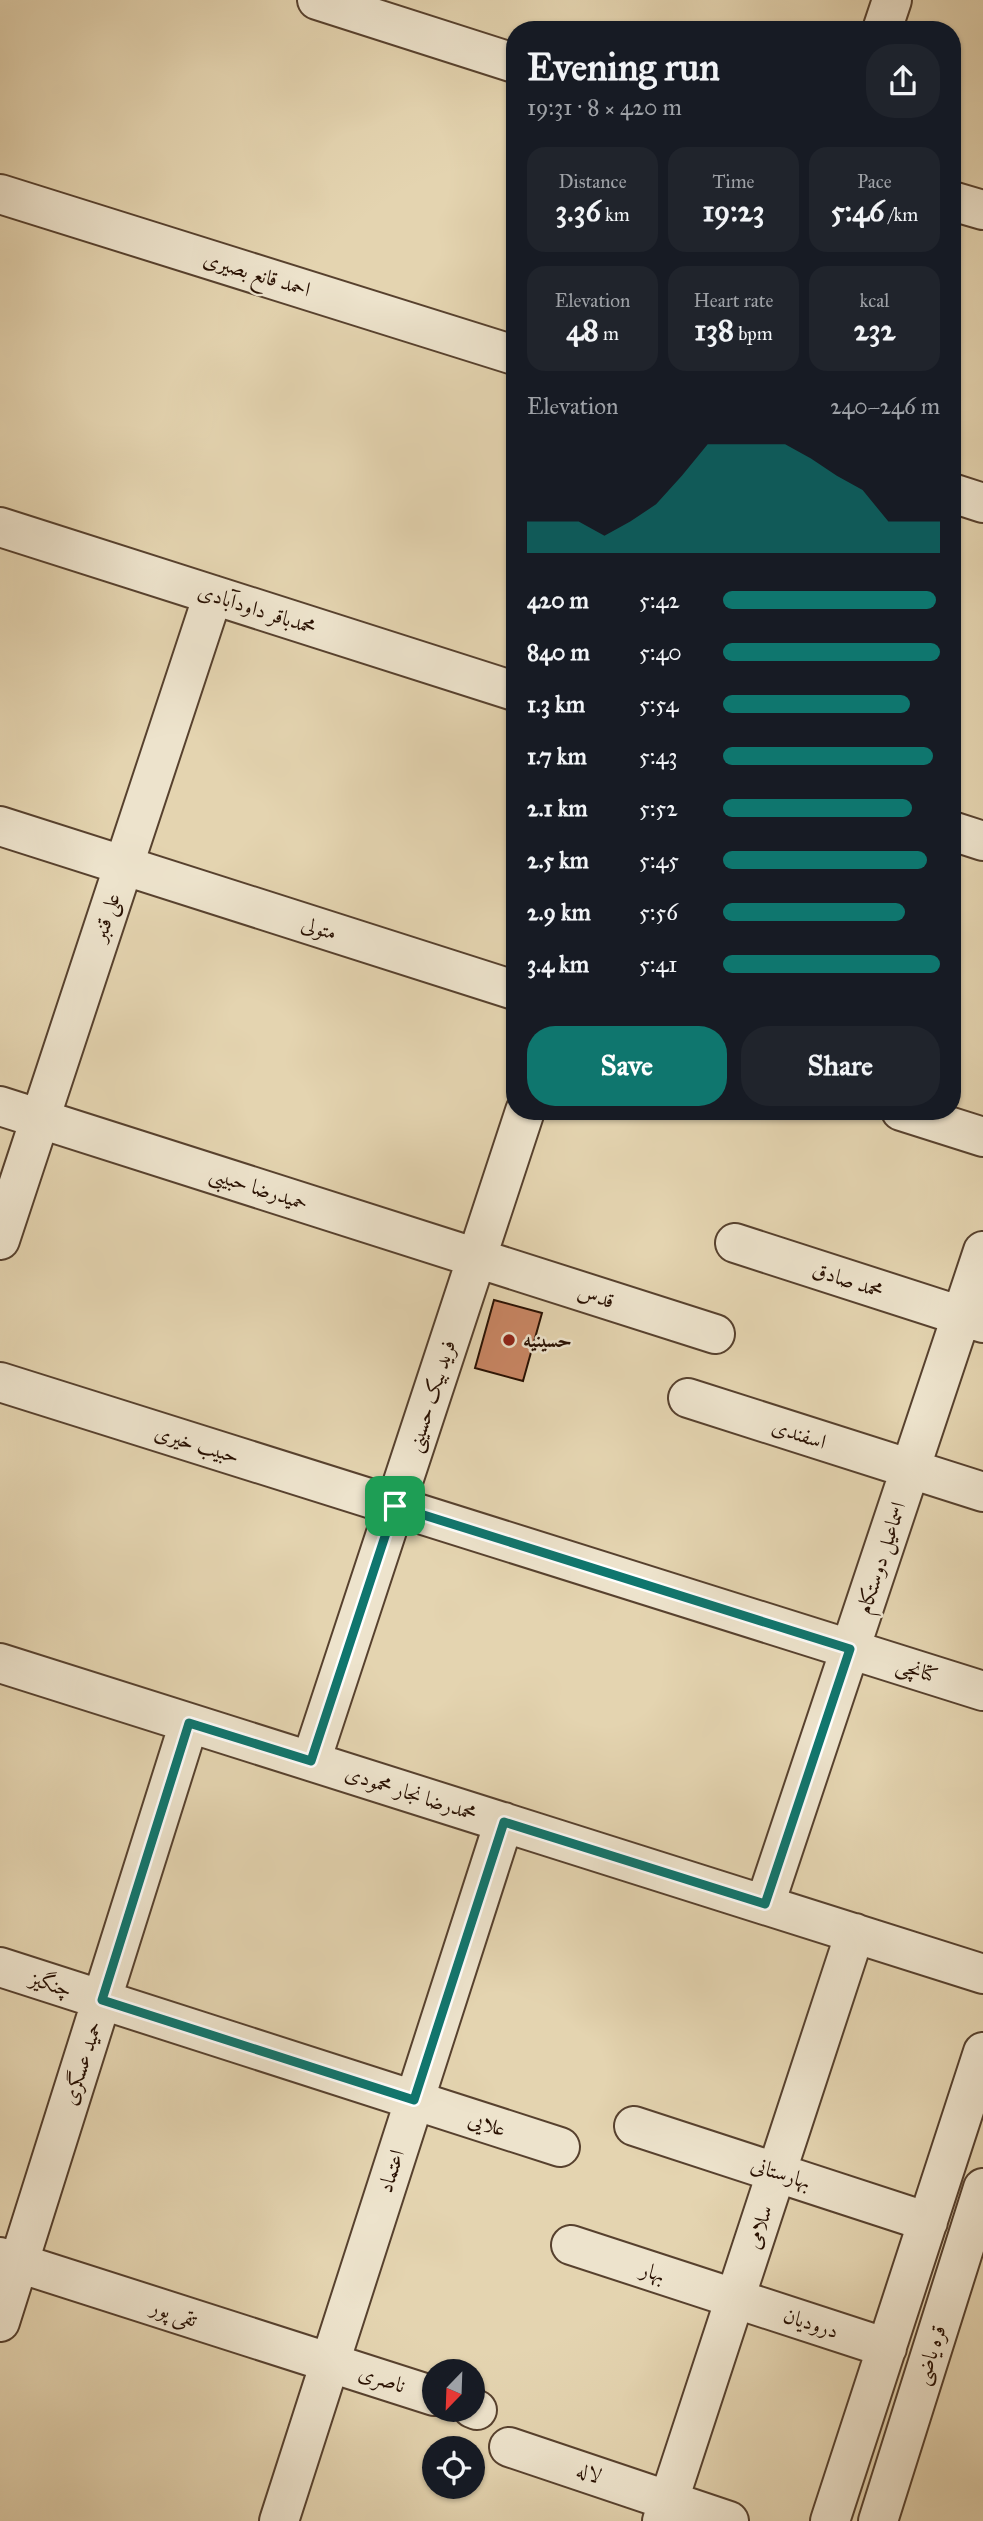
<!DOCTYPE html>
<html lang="en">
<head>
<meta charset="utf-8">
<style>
  body { margin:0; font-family:"IM FELL Great Primer",Amiri,serif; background:#20242c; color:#f1f3f6; height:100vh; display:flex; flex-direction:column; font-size:26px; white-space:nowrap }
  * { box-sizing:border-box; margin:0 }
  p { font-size:23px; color:#9ea1a6 }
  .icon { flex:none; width:38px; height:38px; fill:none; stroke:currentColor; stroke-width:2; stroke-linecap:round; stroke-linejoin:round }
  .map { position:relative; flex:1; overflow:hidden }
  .panel { position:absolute; left:506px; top:21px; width:455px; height:1099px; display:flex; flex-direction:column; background:#171b24; border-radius:28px; box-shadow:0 2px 5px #0004 }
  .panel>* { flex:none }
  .needle { width:46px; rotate:203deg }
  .buttons { position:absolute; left:422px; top:2359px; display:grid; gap:14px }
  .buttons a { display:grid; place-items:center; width:63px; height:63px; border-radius:50%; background:#171b24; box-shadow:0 2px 5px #0004; font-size:35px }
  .pin { position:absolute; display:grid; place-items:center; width:60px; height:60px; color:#fff; margin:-30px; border-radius:14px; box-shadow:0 4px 10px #0006 }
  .round { display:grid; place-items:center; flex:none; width:74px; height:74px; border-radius:28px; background:#20242c }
  .overview { display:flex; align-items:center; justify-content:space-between; height:119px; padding:0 21px }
  h1 { font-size:38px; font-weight:800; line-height:52px }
  .metrics { display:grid; grid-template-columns:repeat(3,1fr); gap:10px; height:119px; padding:7px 21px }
  .metrics div { display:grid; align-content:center; border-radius:18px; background:#20242c; text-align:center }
  .metrics b { font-size:30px; font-weight:800 }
  .metrics small { font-size:19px; font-weight:400 }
  .metrics p { font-size:19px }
  .chart { height:196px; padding:14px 21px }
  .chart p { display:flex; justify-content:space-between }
  .chart svg { width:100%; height:126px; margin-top:7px; fill:#0f766e; opacity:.7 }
  .button { display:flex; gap:14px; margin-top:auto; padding:14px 21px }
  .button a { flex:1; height:80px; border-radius:28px; background:#0f766e; color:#fff; font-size:28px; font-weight:800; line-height:80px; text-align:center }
  .button a+a { background:#20242c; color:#f1f3f6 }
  ul { padding:0 21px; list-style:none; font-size:23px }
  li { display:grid; grid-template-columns:112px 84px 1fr; align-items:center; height:52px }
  li i { height:18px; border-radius:9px; background:#0f766e }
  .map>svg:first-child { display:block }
  .building { fill:#c98664; stroke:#281002; stroke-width:2 }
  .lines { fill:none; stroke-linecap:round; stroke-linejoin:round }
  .minor-casing { stroke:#57412e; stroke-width:42 }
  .minor { stroke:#ede3cc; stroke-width:38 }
  .route-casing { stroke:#fff; stroke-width:14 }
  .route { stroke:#0f766e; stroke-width:9 }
  .poi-dot { fill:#8f2418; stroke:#ede3cc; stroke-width:2.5 }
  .labels { text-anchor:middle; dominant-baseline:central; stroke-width:5; stroke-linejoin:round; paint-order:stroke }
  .street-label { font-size:21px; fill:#281002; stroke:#ede3cc }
  .poi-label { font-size:21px; font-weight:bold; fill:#281002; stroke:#ede3cc; text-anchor:start }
</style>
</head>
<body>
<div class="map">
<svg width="983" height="2521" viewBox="0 0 983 2521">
  <rect width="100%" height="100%" fill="#e4d4b0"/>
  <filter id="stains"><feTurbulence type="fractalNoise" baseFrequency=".00286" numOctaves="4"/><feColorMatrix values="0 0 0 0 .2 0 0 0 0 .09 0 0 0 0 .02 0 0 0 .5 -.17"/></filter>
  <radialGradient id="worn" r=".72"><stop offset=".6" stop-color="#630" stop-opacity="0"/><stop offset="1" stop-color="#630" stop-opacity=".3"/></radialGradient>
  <path class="building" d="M494,1300L542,1313L523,1381L475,1368Z"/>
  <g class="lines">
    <defs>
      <path id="minor" d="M317,0L514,63
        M882,30L892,0
        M0,194L514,355
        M952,201L983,210
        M952,493L983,503
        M0,527L514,691
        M0,826L514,990
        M952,831L983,841
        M0,1106L715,1334
        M901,1111L983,1137
        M0,1240L213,595
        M735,1243L983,1323
        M0,1382L983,1691
        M688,1398L983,1492
        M0,1663L983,1974
        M311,1761L525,1111
        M765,1904L983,1251
        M0,1967L560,2147
        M634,2126L928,2222
        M571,2245L887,2348
        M0,2257L434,2396
        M0,2322L189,1723
        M472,2408L477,2410
        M509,2447L729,2521
        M279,2521L504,1822
        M662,2521L855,1933
        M830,2521L983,2052
        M878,2521L983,2188"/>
    </defs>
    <use href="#minor" class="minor-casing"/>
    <use href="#minor" class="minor"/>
  </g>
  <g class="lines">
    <defs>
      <path id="route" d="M395,1506L850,1649L765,1904L504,1822L414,2100L102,2000L189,1723L311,1761Z"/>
    </defs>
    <use href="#route" class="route-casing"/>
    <use href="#route" class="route"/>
  </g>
  <circle class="poi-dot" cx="509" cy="1340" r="7"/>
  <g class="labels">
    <g class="street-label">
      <text transform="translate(257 274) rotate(17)">احمد قانع بصیری</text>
      <text transform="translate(257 609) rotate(18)">محمدباقر داودآبادی</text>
      <text transform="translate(106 917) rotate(-72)">علی قنبر</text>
      <text transform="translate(319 928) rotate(17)">متولی</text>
      <text transform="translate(259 1188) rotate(18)">حمیدرضا حبیبی</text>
      <text transform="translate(848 1280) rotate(18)">محمد صادق</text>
      <text transform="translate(596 1296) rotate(18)">قدس</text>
      <text transform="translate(431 1396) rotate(-72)">فرید بیک حسینی</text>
      <text transform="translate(799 1434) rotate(18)">اسفندی</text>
      <text transform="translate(197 1444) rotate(17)">حبیب خیری</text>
      <text transform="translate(881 1558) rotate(-72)">اسماعیل دوستکام</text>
      <text transform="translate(917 1670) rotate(17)">کتانچی</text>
      <text transform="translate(411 1793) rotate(18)">محمدرضا نجار محمودی</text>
      <text transform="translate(51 1984) rotate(18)">چنگیز</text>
      <text transform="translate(82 2063) rotate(-72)">حمید عسگری</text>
      <text transform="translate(487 2124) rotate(18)">علایی</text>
      <text transform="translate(391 2171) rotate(-72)">اعتماد</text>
      <text transform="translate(781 2173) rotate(18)">بهارستانی</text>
      <text transform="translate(759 2227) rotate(-72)">سلامی</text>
      <text transform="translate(653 2272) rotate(18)">بهار</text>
      <text transform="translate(174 2313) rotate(18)">تقی پور</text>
      <text transform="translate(811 2323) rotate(18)">درودیان</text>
      <text transform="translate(930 2355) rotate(-72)">قره یاضی</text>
      <text transform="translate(382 2379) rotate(18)">ناصری</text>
      <text transform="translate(589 2473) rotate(18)">لاله</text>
    </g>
    <g class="poi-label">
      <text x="523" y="1340">حسینیه</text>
    </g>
  </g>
  <rect width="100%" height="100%" filter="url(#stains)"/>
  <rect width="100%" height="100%" fill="url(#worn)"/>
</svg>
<div class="buttons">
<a><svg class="needle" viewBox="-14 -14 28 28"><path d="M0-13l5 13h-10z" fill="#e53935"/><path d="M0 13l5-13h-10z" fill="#9ea1a6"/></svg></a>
<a><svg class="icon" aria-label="locate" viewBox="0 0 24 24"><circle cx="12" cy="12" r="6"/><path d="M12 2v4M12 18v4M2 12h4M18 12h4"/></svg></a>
</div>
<div class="pin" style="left:395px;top:1506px;background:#1e9e55"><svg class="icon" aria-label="arrive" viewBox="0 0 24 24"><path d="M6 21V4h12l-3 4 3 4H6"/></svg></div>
<section class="panel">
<div class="overview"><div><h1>Evening run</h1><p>19:31 · 8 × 420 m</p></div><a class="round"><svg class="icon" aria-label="share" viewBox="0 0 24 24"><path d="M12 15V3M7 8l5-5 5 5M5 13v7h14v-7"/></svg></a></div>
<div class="metrics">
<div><p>Distance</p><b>3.36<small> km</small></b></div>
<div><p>Time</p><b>19:23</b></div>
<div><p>Pace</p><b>5:46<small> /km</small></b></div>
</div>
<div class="metrics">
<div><p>Elevation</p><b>48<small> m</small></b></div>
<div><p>Heart rate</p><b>138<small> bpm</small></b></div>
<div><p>kcal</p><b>232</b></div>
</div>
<div class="chart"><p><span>Elevation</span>240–246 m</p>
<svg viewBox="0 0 160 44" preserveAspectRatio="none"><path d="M0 44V33L10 33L20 33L30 38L40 33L50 27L60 17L70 6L80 6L90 6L100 6L110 11L120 17L130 22L140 33L150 33L160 33V44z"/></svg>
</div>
<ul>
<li><b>420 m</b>5:42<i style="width:98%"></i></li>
<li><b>840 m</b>5:40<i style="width:100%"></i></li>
<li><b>1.3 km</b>5:54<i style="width:86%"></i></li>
<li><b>1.7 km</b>5:43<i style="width:97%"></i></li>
<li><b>2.1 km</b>5:52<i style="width:87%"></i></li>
<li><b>2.5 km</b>5:45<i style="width:94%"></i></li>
<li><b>2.9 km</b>5:56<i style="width:84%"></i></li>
<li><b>3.4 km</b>5:41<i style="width:100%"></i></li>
</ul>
<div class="button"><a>Save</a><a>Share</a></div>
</section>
</div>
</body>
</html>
